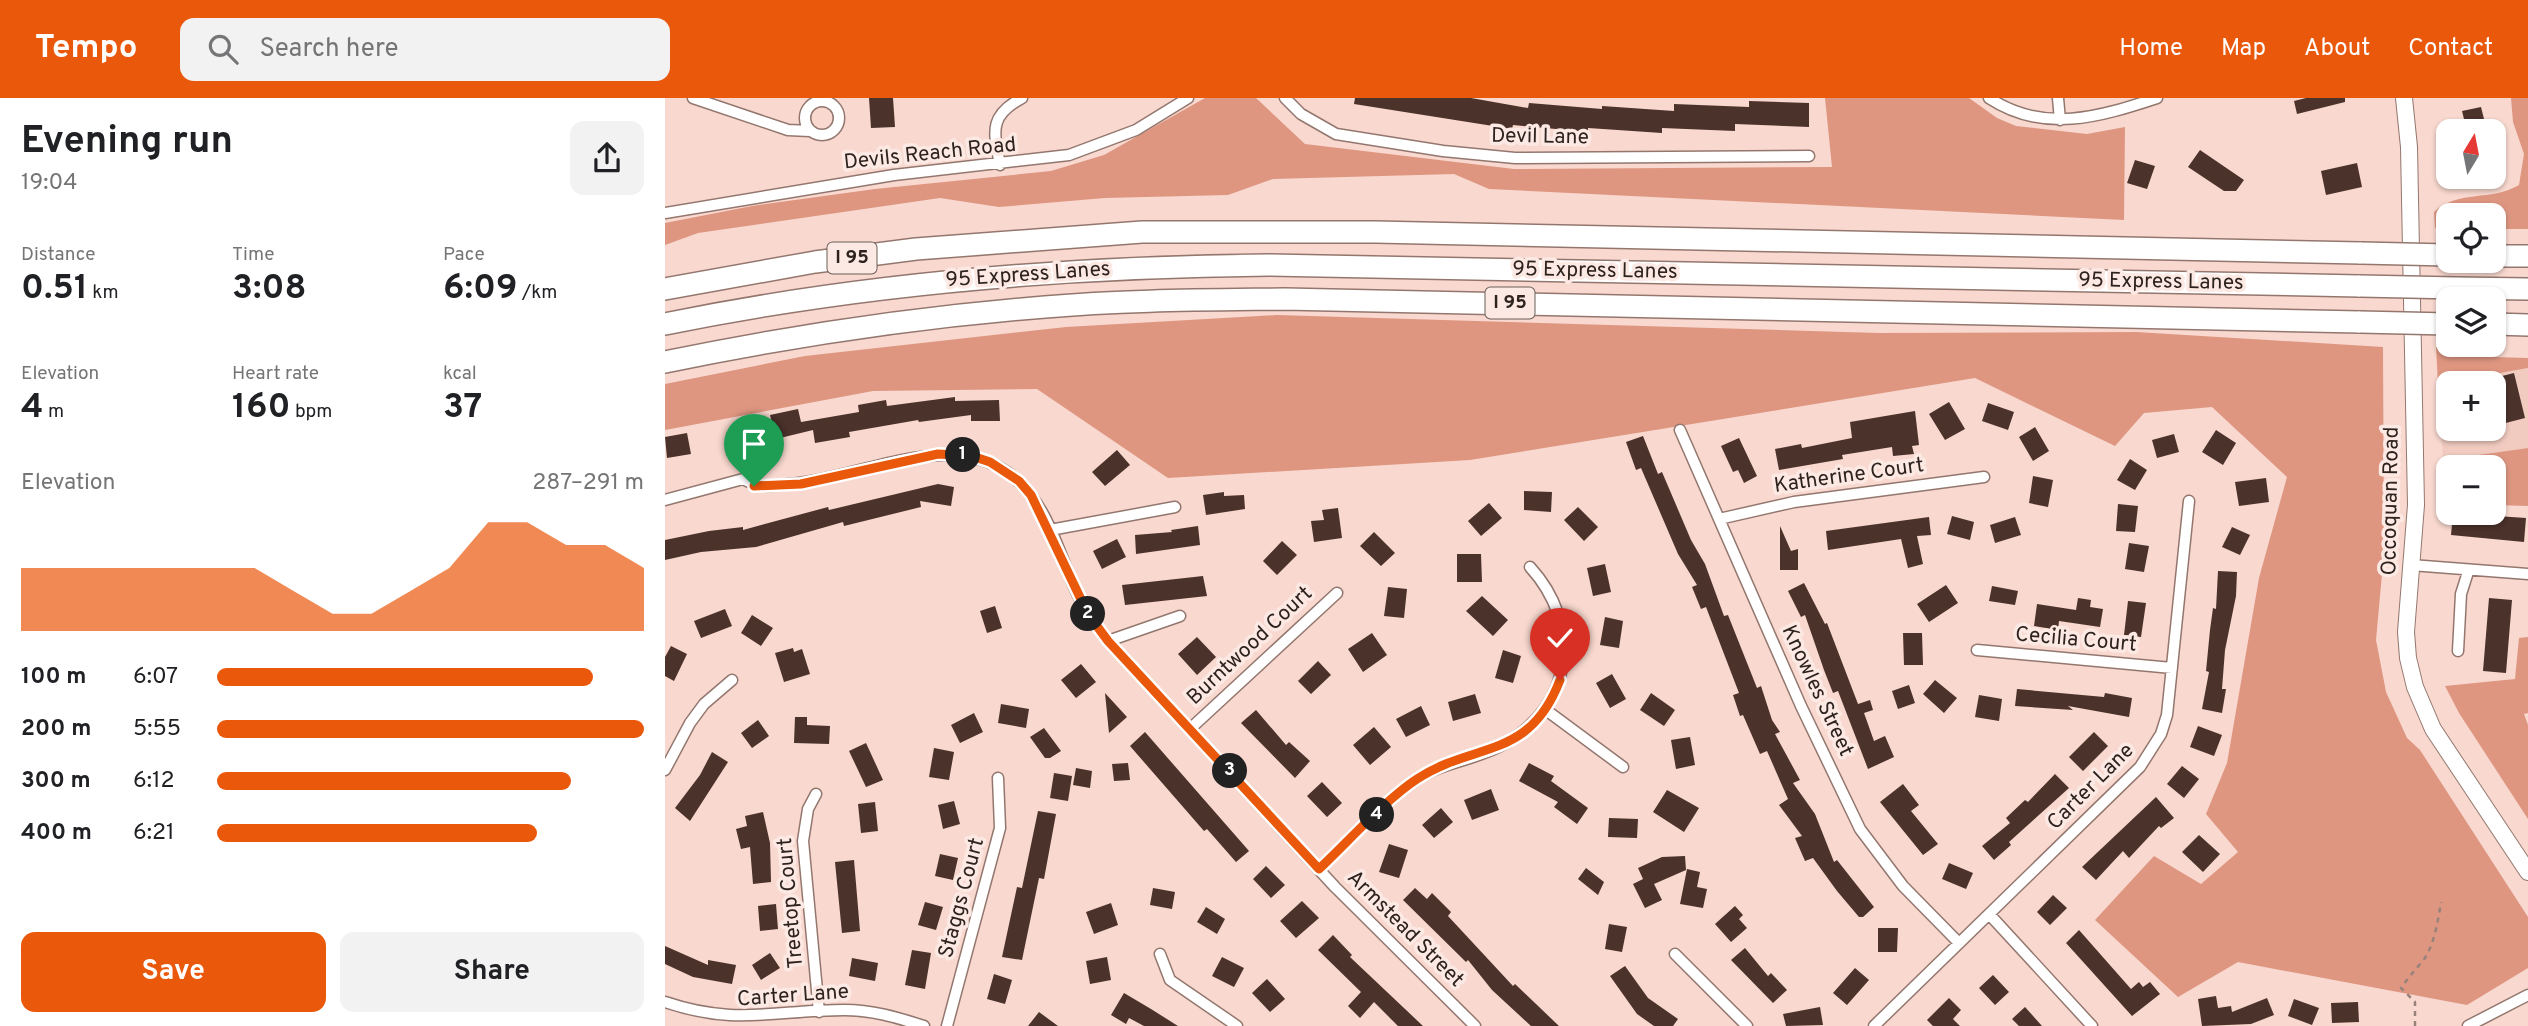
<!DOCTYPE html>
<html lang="en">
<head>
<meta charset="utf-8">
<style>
  body { margin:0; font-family:Overpass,sans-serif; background:#f2f2f2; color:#202124; height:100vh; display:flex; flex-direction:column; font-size:26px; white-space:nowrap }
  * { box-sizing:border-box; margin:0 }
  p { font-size:23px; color:#757577 }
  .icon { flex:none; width:38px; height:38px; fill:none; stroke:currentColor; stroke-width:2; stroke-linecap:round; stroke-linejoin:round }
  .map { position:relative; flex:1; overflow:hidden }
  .sheet { display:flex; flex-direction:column; background:#fff; width:665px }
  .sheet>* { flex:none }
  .needle { width:46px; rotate:10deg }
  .fabs { position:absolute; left:1771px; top:21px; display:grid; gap:14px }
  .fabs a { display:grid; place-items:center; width:70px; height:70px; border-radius:14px; background:#fff; box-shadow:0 2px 5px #0004; font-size:35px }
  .pin { position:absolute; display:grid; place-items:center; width:60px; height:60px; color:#fff; margin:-72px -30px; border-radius:50% 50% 50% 0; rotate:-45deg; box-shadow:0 0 7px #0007 }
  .pin .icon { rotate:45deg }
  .km { position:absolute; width:35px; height:35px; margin:-18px; border-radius:50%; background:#222; color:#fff; font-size:19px; line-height:35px; text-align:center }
  .round { display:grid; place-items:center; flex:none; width:74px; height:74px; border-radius:14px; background:#f2f2f2 }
  .overview { display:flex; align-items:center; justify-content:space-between; height:119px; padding:0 21px }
  h1 { font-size:38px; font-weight:700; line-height:52px }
  .metrics { display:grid; grid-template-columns:repeat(3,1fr); gap:10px; height:119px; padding:7px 21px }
  .metrics div { display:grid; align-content:center }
  .metrics b { font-size:35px; font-weight:700 }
  .metrics small { font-size:19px; font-weight:400 }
  .metrics p { font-size:19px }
  .chart { height:196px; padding:14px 21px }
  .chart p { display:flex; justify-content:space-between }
  .chart svg { width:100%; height:126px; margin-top:7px; fill:#ea580c; opacity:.7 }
  .primary-button { display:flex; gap:14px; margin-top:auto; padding:14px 21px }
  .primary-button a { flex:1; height:80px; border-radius:14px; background:#ea580c; color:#fff; font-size:28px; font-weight:700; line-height:80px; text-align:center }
  .primary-button a+a { background:#f2f2f2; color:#202124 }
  ul { padding:0 21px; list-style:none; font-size:23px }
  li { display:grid; grid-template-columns:112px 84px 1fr; align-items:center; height:52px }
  li i { height:18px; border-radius:9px; background:#ea580c }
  header { display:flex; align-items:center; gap:42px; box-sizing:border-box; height:98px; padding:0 35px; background:#ea580c; color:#fff }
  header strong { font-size:33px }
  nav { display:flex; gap:38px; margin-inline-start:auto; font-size:24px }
  .search { width:490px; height:63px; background:#f2f2f2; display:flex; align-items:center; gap:18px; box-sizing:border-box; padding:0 24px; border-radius:14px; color:#757577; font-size:26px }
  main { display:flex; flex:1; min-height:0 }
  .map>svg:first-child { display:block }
  .built { fill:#f1cbbf; fill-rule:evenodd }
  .forest { fill:#de9681 }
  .building { fill:#4b322b }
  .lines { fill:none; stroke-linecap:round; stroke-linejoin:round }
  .street-casing { stroke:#93776e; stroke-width:13 }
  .secondary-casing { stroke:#93776e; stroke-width:18 }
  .highway-casing { stroke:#93776e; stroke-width:24 }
  .path { stroke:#98827b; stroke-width:2.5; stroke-dasharray:5 5; stroke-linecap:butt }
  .street { stroke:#fff; stroke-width:10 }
  .secondary { stroke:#fff; stroke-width:16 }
  .highway { stroke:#fff; stroke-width:21 }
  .highway-bridge-casing { stroke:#93776e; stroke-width:24; stroke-linecap:butt }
  .highway-bridge { stroke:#fff; stroke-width:21 }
  .route-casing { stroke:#fff; stroke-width:14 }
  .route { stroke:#ea580c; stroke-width:9 }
  .labels { text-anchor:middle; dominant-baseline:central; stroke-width:7; stroke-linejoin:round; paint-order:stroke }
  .shield { fill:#fce9e3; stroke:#6b5e59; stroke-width:2 }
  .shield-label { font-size:19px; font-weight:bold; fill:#2d221e }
  .street-label { font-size:21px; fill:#2d221e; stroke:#fce9e3 }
</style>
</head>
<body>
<header>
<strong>Tempo</strong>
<div class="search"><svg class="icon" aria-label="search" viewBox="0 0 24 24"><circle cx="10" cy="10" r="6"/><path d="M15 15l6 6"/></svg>Search here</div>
<nav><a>Home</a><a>Map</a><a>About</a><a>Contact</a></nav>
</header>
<main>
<section class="sheet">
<div class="overview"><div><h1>Evening run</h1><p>19:04</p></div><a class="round"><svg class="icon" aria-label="share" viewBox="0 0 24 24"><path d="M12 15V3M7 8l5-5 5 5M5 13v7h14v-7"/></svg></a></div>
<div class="metrics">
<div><p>Distance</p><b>0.51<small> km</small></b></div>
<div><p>Time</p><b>3:08</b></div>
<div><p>Pace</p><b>6:09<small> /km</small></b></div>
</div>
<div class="metrics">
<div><p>Elevation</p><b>4<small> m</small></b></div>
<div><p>Heart rate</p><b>160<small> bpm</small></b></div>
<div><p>kcal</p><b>37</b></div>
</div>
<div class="chart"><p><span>Elevation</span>287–291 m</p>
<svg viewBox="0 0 160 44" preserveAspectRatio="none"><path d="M0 44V22L10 22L20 22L30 22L40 22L50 22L60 22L70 30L80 38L90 38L100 30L110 22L120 6L130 6L140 14L150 14L160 22V44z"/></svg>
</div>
<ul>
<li><b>100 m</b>6:07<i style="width:88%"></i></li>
<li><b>200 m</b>5:55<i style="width:100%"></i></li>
<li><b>300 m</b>6:12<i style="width:83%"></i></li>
<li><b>400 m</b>6:21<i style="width:75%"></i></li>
</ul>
<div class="primary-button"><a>Save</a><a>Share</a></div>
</section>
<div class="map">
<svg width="1863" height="928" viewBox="0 0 1863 928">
  <rect width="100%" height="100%" fill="#f8d8cf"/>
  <path class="built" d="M1863,270V350L1778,362L1773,286ZM1783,285H1829V331H1783Z"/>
  <path class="forest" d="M540,0H591L640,46L849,71L1167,69L1160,0H1304L1332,20L1351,28L1422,36L1460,29L1459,122L824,91L789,76L608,81L563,97L440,100L334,109L275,100L33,135L0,147V125L87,108L210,91L386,73L439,57Z
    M1846,0H1863V131H1829V117H1783V131L1770,130L1769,114C1794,91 1826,104 1854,87L1859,56L1848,24Z
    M612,217L1213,235L1471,234L1718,249L1719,454L1711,542L1721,594L1742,640L1755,652L1863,819V870L1802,907L1573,864L1513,899L1430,822L1489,758L1536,786L1573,754L1541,716L1562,665L1594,480L1622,379L1547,309L1479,315L1450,348L1310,280L805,362L503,380L372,291L208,293L0,332V286L140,258L401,229Z
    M1771,249L1795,250V258L1863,260V270L1773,286Z
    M1863,350V408L1829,407V369H1783V405L1778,404V362Z
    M1863,539V615L1859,616L1863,627V721L1794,615L1780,588L1850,581L1854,540Z"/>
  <path class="building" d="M204,0H228L230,29L206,30Z
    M690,0H806L863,10L864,5L937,11V8L1009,13V6L1084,9V3L1144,5V29L1070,26V33L997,30V35L923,30V34L848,27L847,31L689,6Z
    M1641,0H1680V4L1632,16L1629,3Z
    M1816,9L1822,33H1802L1797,13Z
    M1535,52L1579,82L1571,93H1559L1523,69Z
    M1470,62L1490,68L1482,91L1462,85Z
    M1692,65L1697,89L1661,97L1656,73Z
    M1849,275L1860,320L1829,328V280Z
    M290,299V303L334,302L335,323H306V317L254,324L253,322L184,334L185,339L150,345L148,332L111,341L105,317L133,311L136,324L194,314L193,307L221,302L222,308Z
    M1284,304L1300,331L1280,342L1264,316Z
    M1323,305L1349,314L1343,332L1317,323Z
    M1250,313L1254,347L1247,348L1249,356L1228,358L1227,349L1177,357L1178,361L1114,372L1110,351L1136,346L1137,350L1187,340L1185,324Z
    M1370,329L1384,353L1368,363L1354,339Z
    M1551,332L1571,345L1558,367L1537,354Z
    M22,335L26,356L2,360L0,339Z
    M1509,336L1514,354L1492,360L1487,342Z
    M978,338L993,376L997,374L1026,442L1040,466L1059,518L1063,517L1092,590L1096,588L1107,622L1115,634L1110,636L1135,682L1128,685L1150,716L1169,764L1172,762L1209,809L1198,819H1194L1172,793L1148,760L1140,763L1130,740L1137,738L1114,707L1123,701L1102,653L1095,656L1078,617L1075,618L1068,597L1074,595L1041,509L1036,511L1027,489L1032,487L1013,456L976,370L971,372L961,344Z
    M1074,340L1092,378L1079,385L1073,372L1068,374L1056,348Z
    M452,352L465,367L440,388L427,374Z
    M1465,361L1482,372L1470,392L1452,382Z
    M1368,378L1388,382L1383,409L1364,405Z
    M1601,380L1604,404L1574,408L1570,384Z
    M273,386L289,389L286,408L255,403L256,409L179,428L178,424L91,449L36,454L0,462V442L44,433L78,429V432L163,409L164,412Z
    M859,393L887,394L886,414L859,412Z
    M559,394V398L579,397L580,411L541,417L538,397Z
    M824,405L837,420L816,438L803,423Z
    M1453,406L1473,408L1470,434L1451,433Z
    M913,409L933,429L919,443L899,422Z
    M673,410L677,440L649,444L646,423L659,422L657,412Z
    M1788,415L1861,420L1859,444L1786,437Z
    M1287,418L1309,424L1305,442L1282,436Z
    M1264,419L1266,437L1252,438L1258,466L1243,470L1236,441L1163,452L1161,433Z
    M1350,419L1356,437L1330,445L1325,427Z
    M533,428L535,447L471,456L470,437L507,434L506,432Z
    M1115,428L1126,453L1133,451V472H1115Z
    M1567,429L1585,437L1575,457L1557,449Z
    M709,434L730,455L716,468L695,448Z
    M452,441L461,459L437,471L428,453Z
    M617,443L632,457L612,477L598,463Z
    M1464,445L1484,448L1479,474L1460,471Z
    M792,456H816L817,484H792Z
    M940,466L946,494L928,498L922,470Z
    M1553,473L1572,474L1571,498L1560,552L1557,591H1561L1557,615L1537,611L1544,574L1541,573L1545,532L1548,510L1551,511Z
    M538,478L542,498L460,507L457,487Z
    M1139,485L1160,526L1162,525L1193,606L1205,602L1208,612L1199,615L1209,643L1220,638L1229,659L1203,671L1173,593L1168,595L1159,572L1140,517L1136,519L1123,493Z
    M1281,487L1293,505L1264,524L1252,506Z
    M1327,488L1353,493L1350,507L1324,503Z
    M723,489L742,491L739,520L719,518Z
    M817,498L843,522L828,538L801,513Z
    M1413,500L1426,502L1425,509L1438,511L1435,529L1394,523L1393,532L1369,528L1372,506L1411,512Z
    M1824,500L1847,502L1841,575L1818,573Z
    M1463,503L1481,505L1476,539L1459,537Z
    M330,508L337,530L322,535L315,513Z
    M60,511L67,528L36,540L29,523Z
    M87,517L108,530L96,548L76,535Z
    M940,519L958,523L954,550L935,547Z
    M707,535L722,557L698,574L683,551Z
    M1238,535H1257L1258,567H1239Z
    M532,539L551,559L532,577L513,556Z
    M6,548L22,556L9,583L0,578V559Z
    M128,550L129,554L137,551L145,576L119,584L110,555Z
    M838,552L856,558L848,585L830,580Z
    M653,563L666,577L646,596L633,583Z
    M416,566L431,584L411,600L396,582Z
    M947,576L961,601L945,610L931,585Z
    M1270,582L1292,600L1279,615L1258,596Z
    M1244,587L1250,605L1233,611L1227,593Z
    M1352,591L1439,599L1440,595L1467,600L1464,619L1403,608L1408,612L1350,608Z
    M440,595L462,619L444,635Z
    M986,595L1010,612L999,628L975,612Z
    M810,596L816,615L788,623L783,604Z
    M1314,597L1337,601L1334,623L1310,619Z
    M336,606L364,611L361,630L333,625Z
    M756,608L765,627L741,639L731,621Z
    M591,612L621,647L624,644L645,663L630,680L576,625Z
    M309,615L318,634L295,645L286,627Z
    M130,619H142V627L165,628L164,646L129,645Z
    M93,622L104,638L87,650L76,635Z
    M1533,628L1557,637L1549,658L1525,649Z
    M709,629L726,649L705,667L688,647Z
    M379,630L396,653L385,660H380L365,639Z
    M480,634L584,753L571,764L542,731L539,733L465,648Z
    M1429,634L1443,648L1418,673L1404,659Z
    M1025,639L1030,667L1011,671L1006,642Z
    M201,645L218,682L201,689L184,653Z
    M269,650L289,654L284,682L264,679Z
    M47,654L63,664L25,723L10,710L35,677Z
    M463,665L465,682L449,683L447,666Z
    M864,665L889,678L886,683L923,710L912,726L889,709L893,704L854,683Z
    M1517,668L1534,681L1519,700L1502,686Z
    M411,670L427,673L425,690L408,687Z
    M389,675L407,678L403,703L385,700Z
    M1390,676L1404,690L1344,744L1346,747L1329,762L1317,748L1345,725L1341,720L1360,702L1363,704Z
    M657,684L677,705L662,719L642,698Z
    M1238,686L1254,707L1246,713L1273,746L1258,757L1215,704Z
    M826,691L834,712L807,722L799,702Z
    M1002,692L1034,710L1019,734L988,714Z
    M1491,699L1509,720L1496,730L1494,728L1464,760L1458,753L1431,782L1417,769Z
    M289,703L295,726L278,731L273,707Z
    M210,704L213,733L196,735L193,706Z
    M776,710L788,724L769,740L757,727Z
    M373,713L391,716L379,781L374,780L357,862L337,859L352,789L357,790Z
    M98,714L105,745L106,784L88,786L85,749L76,751L71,731L82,728L80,718Z
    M944,720L973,721L972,740L943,739Z
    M1534,737L1555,756L1538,774L1517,754Z
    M724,746L743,752L734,780L714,774Z
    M275,756L293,760L288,782L270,778Z
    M1020,758L1021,772L989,786L997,802L980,810L968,786L978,781L973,770L997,759Z
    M189,762L195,833L177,835L170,764Z
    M1284,765L1308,775L1301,791L1277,781Z
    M601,768L620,787L606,800L588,781Z
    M921,770L939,784L933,797L913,781Z
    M1022,771L1035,774L1032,789L1042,791L1038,810L1015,806Z
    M488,790L510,794L507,811L485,807Z
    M750,790L762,801L767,795L786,814L783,818L848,888L850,886L894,928H866L827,892L803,862L801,864L738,802Z
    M1388,797L1402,810L1385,827L1372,814Z
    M637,803L654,820L631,840L615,823Z
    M260,804L278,809L271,832L253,827Z
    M446,805L453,827L429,836L421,814Z
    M111,806L113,831L95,833L93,808Z
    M1070,808L1078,817L1074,821L1082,830L1066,844L1050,826Z
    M541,809L560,821L552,836L532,824Z
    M944,826L962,829L957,854L940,851Z
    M1213,830H1233L1232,854H1213Z
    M1414,832L1466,891L1474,884L1478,889L1485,884L1495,896L1467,918L1401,845Z
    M668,837L687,857L685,859L758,928H733L709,904L695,920L683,908L696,894L653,852Z
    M0,848L43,867V862L71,867L67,886L28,879L0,866Z
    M1080,850L1103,878L1106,875L1122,892L1108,905L1066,862Z
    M247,852L266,855L260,891L240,887Z
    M105,855L115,870L96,882L87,867Z
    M442,859L446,882L425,886L421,863Z
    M557,859L579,870L569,889L547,878Z
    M187,860L213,865L210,883L184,878Z
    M960,868L983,900L1013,921L1008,928H989L972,916L945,878Z
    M1190,870L1204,882L1182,907L1168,895Z
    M329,876L347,882L340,906L322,901Z
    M1328,877L1344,894L1330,907L1314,890Z
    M602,881L620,901L605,914L587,895Z
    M459,895L486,911L513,928H479L464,920L461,926L446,917Z
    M1551,898L1553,910L1566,908L1567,914L1602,900L1609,917L1586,926L1537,928L1533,901Z
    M1284,900L1296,912L1288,921L1295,928H1268L1262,922Z
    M1629,901L1654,910L1647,927L1623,918Z
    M1693,904L1694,924L1667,925L1666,905Z
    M1155,909L1158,927L1121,928L1118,916Z
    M1360,909L1377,928H1354L1347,921Z
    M374,914L393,928H363Z"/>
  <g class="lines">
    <defs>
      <path id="street" d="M28,0L123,32L145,33
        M620,0L636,16L671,36L778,53L850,60L1144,58
        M1324,0C1379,36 1434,19 1492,0
        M1393,0L1395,22
        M140 20a17 17 0 1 1 34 0a17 17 0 1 1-34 0Z
        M335,67C329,34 323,18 357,0
        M0,115L229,77L404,57L471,32L523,0
        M1015,332L1136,608L1195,731L1238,788L1294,845
        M0,402L78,381C93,390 107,388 124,386C197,381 294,324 355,385C391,420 397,475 424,517C429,526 437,534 443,543L670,789L810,928
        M1054,421L1129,404L1319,379
        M385,432L510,409
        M1746,467L1863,476
        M443,543L515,518
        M1312,552L1507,570
        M1793,553L1796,496L1803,474
        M881,612L958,669
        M526,630L672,495
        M0,672L25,625L39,606L67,582
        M151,696L143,711L138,743L154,914
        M654,771C683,744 720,702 752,681C780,663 813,662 841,645C909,606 917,526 865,469
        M1324,816L1427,928
        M495,856L505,882L572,928
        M1010,856L1082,928
        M0,904C70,928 110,912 180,912C208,912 233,920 259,928
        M282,928L335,730L333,680
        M1209,928L1475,669L1496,636L1502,617L1524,403
        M1803,928L1863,897"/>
      <path id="secondary" d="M1739,0L1744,49L1751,407L1741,534L1743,560L1750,589L1768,631L1863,774"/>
      <path id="highway" d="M1829,158H1863
        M1792,190L1863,191
        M0,191L150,164L251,151L477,134H710L1696,155
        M0,226C200,185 400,169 604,167L1695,188
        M1829,226L1863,227
        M0,264C126,238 252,219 380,209C459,202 540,202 620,201L1695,224"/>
    </defs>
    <use href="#street" class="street-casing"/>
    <use href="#secondary" class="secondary-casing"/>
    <use href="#highway" class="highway-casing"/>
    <path class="path" d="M1750,928V904L1736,890C1743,880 1749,873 1757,864C1769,849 1773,823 1776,804"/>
    <use href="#street" class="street"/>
    <use href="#secondary" class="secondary"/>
    <use href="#highway" class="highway"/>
    <defs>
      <path id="highway-bridge" d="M1696,155L1783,157
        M1695,188L1792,190
        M1695,224L1783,226"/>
    </defs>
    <use href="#highway-bridge" class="highway-bridge-casing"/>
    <use href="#highway-bridge" class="highway-bridge"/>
  </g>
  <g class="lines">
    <defs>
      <path id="route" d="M89,388L136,386L273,356L307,358L325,364L354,383L366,397L423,516L443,543L654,771C683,744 720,702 752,681C810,643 864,663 895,582"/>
    </defs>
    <use href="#route" class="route-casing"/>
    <use href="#route" class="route"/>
  </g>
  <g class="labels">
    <g class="shield">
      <rect x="162.5" y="144.5" width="49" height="31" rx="5"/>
      <rect x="820.5" y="189.5" width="49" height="31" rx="5"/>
    </g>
    <g class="shield-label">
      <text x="187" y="160">I 95</text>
      <text x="845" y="205">I 95</text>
    </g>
    <g class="street-label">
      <text transform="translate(875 39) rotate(1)">Devil Lane</text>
      <text transform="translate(265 56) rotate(-6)">Devils Reach Road</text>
      <text transform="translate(930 173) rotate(1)">95 Express Lanes</text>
      <text transform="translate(363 177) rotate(-4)">95 Express Lanes</text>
      <text transform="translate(1496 184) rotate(1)">95 Express Lanes</text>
      <text transform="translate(1184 378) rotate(-8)">Katherine Court</text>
      <text transform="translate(1726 403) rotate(-89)">Occoquan Road</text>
      <text transform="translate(1411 542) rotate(5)">Cecilia Court</text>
      <text transform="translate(585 548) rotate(-43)">Burntwood Court</text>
      <text transform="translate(1152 593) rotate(65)">Knowles Street</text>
      <text transform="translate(1426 689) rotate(-45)">Carter Lane</text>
      <text transform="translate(297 800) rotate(-75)">Staggs Court</text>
      <text transform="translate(126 805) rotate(-95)">Treetop Court</text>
      <text transform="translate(740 831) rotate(45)">Armstead Street</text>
      <text transform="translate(128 898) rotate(-4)">Carter Lane</text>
    </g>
  </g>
</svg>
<div class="fabs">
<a><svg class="needle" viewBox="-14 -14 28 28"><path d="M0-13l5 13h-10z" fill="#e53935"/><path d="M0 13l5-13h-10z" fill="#757577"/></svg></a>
<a><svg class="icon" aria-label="locate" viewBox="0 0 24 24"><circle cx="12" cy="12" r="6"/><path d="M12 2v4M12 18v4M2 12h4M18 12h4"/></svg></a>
<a><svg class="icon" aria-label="layers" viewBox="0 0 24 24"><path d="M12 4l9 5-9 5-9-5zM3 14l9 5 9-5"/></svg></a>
<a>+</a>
<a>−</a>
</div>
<div class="pin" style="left:89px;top:388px;background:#1e9e55"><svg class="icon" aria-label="arrive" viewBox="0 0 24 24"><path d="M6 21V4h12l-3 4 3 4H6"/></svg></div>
<div class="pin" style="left:895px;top:582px;background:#d93025"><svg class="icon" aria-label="check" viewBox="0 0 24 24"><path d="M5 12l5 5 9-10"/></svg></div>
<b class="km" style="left:298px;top:357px">1</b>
<b class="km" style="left:423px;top:516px">2</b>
<b class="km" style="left:565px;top:673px">3</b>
<b class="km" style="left:712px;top:717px">4</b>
</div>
</main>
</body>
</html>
